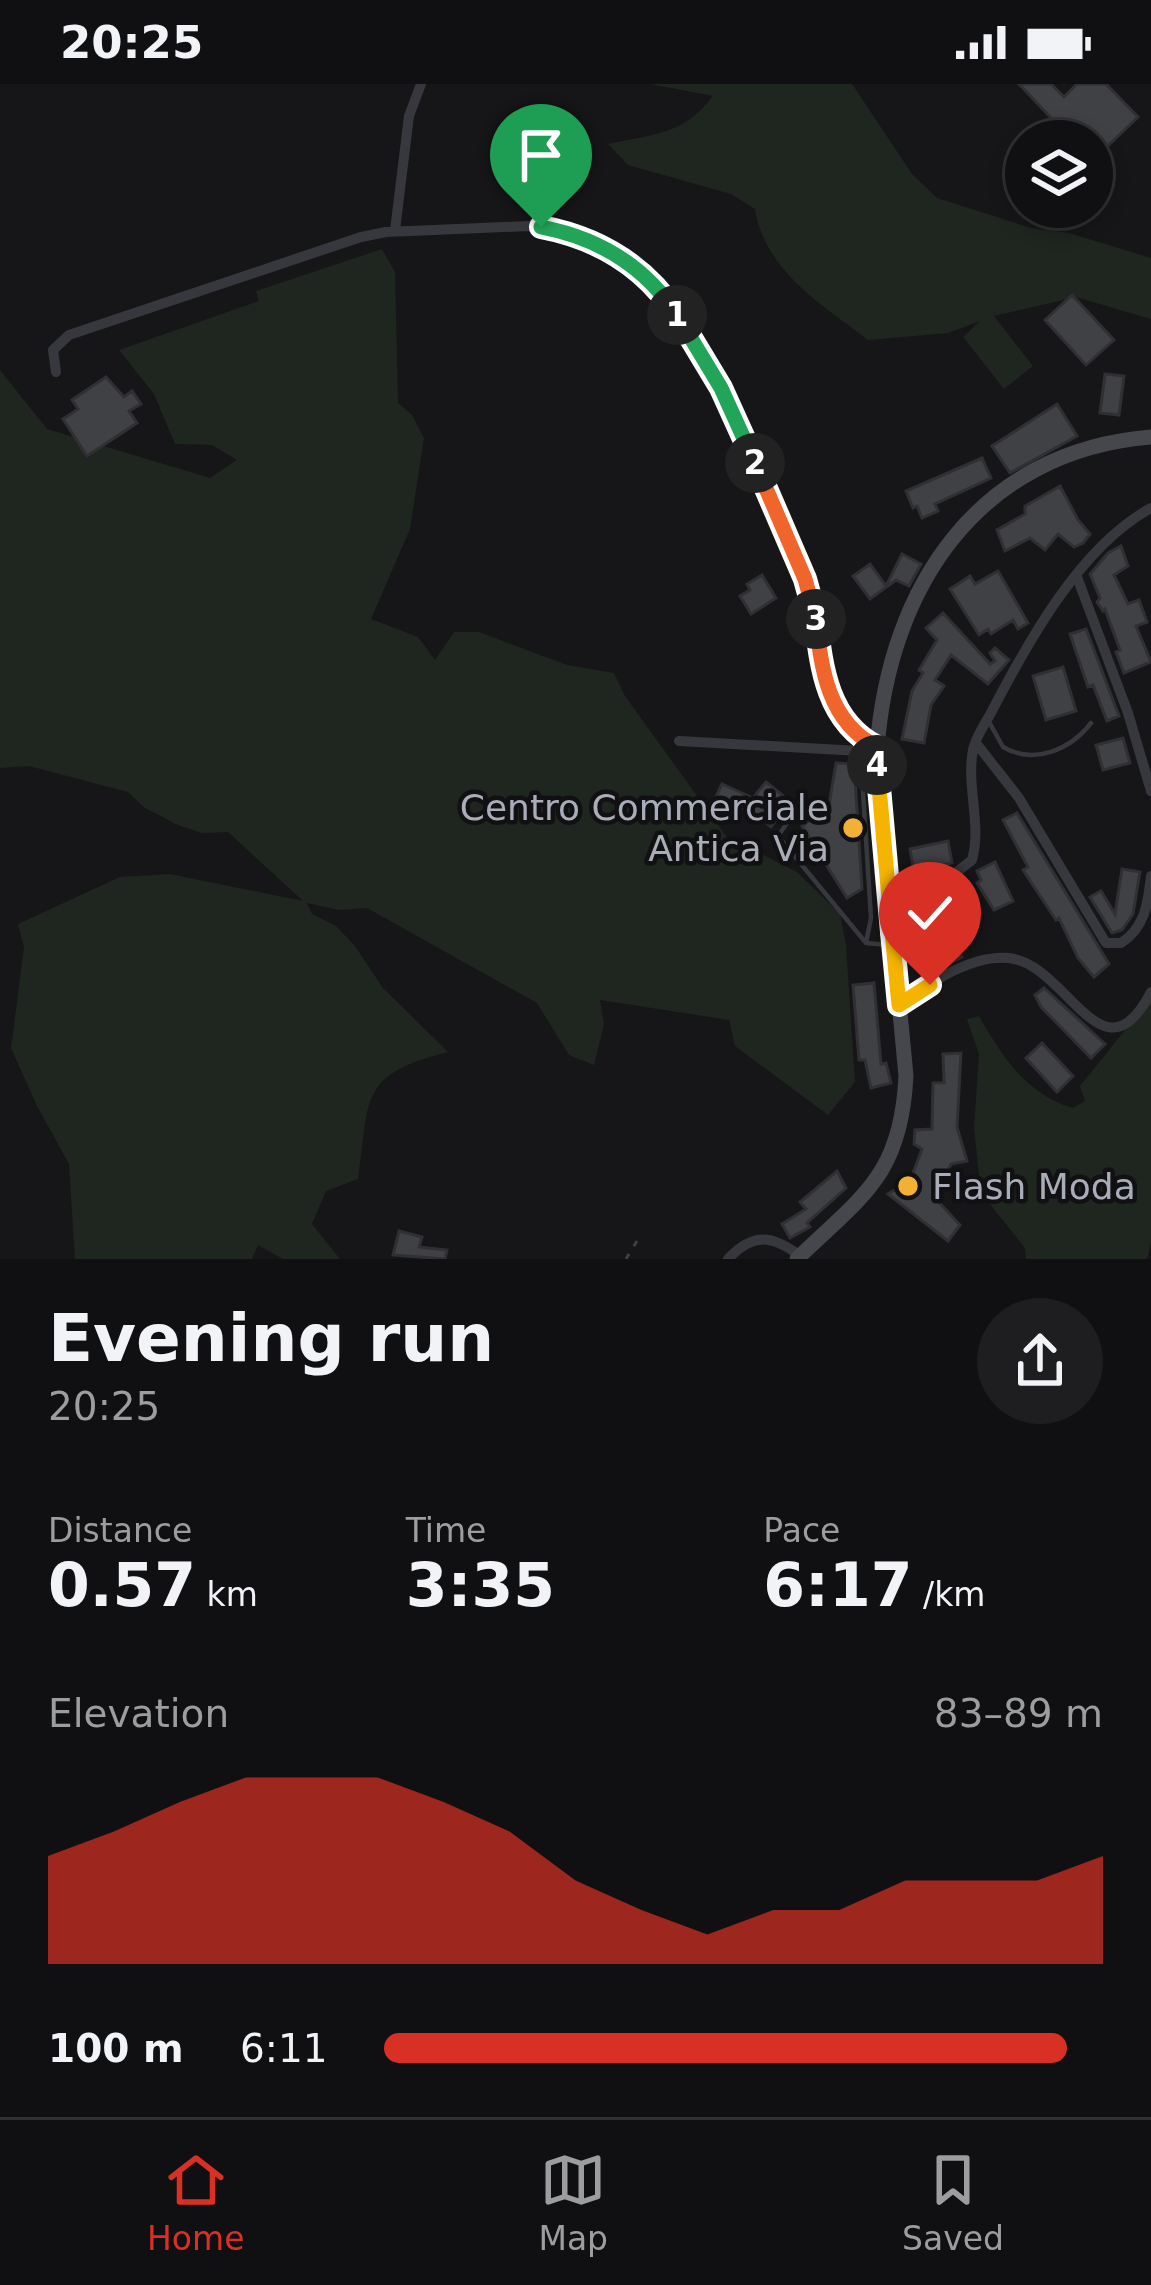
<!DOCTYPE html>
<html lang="en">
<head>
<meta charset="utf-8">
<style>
  body { margin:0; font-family:"DejaVu Sans",sans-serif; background:#1e1e20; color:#f1f3f6; height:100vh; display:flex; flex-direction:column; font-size:45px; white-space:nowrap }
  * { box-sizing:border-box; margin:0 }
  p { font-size:39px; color:#9c9d9f }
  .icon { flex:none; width:66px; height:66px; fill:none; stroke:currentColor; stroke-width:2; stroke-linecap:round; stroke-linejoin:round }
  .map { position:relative; height:1175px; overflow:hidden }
  .drawer { display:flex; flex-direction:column; background:#101012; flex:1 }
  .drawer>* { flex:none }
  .fabs { position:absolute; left:1005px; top:36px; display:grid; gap:24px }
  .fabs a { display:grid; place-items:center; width:108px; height:108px; border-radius:50%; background:#101012; box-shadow:0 6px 18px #0003,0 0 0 3px #303032; font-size:60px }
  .pin { position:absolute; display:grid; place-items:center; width:102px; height:102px; color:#fff; margin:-123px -51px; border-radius:50% 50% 50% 0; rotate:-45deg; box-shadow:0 0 12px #0007 }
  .pin .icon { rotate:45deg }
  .km { position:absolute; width:60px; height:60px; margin:-30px; border-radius:50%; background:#222; color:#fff; font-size:33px; line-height:60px; text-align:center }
  .round { display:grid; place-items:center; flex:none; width:126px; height:126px; border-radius:63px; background:#1e1e20 }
  .overview { display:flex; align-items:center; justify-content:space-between; height:204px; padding:0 48px }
  h1 { font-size:66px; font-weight:700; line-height:90px }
  .metrics { display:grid; grid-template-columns:repeat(3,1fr); gap:18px; height:204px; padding:12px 48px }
  .metrics div { display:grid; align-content:center }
  .metrics b { font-size:60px; font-weight:700 }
  .metrics small { font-size:33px; font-weight:400 }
  .metrics p { font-size:33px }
  .chart { height:336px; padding:24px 48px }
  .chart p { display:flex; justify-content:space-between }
  .chart svg { width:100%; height:216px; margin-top:12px; fill:#d93025; opacity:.7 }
  ul { padding:0 48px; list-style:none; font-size:39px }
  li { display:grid; grid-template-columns:192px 144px 1fr; align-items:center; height:90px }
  li i { height:30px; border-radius:15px; background:#d93025 }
  .status { display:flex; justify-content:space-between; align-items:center; height:84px; padding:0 60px; background:#101012; direction:ltr }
  .status svg { height:33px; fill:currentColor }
  .tabs { display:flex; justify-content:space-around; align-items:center; height:168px; border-top:3px solid #303032; background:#101012; font-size:33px; color:#9c9d9f }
  .tabs a { display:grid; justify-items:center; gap:6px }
  .tabs .on { color:#d93025 }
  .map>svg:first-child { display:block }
  .green { fill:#1e261f }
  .building { fill:#404145; stroke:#303034; stroke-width:3 }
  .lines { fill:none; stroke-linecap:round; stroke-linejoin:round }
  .path { stroke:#3d3f44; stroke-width:3; stroke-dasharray:6 9; stroke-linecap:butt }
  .service { stroke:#37383d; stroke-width:4.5 }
  .minor { stroke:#37383d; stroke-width:10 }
  .secondary { stroke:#45474d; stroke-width:15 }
  .split-1-casing { stroke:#fff; stroke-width:24 }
  .split-2-casing { stroke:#fff; stroke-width:24 }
  .split-3-casing { stroke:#fff; stroke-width:24 }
  .split-4-casing { stroke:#fff; stroke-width:24 }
  .split-5-casing { stroke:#fff; stroke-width:24 }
  .split-6-casing { stroke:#fff; stroke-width:24 }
  .split-1 { stroke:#22a559; stroke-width:15 }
  .split-2 { stroke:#22a559; stroke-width:15 }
  .split-3 { stroke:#f0652b; stroke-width:15 }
  .split-4 { stroke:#f0652b; stroke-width:15 }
  .split-5 { stroke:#f5b400; stroke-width:15 }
  .split-6 { stroke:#f5b400; stroke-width:15 }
  .poi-dot { fill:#f2b134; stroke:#111113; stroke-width:4.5 }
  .labels { text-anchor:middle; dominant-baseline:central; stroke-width:9; stroke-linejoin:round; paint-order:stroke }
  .poi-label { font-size:36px; fill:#a8adb8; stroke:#111113; text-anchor:end }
</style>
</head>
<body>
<div class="status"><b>20:25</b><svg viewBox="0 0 49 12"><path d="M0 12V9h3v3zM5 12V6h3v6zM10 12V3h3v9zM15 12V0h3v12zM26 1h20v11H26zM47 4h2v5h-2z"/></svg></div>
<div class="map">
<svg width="1151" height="1175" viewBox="0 0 1151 1175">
  <rect width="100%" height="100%" fill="#161618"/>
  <path class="green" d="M650,0H852L912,90L937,114L1031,144L1069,149L1151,174V235L1076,213L994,232L1033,282L1004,305L963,253L980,237L948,249L868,256C821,220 765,187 755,125L731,110L628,81L608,60C653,50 684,51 713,12Z
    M382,165L395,188L398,319L412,331L424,354L410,445L371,535L418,553L435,576L454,548H479L567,581L614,589L625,612L726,752L797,788L840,830L846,861L855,998L828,1031L735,962L729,936L600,916L604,940L594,981L569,971L537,919L367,824L339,826L307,819L312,830L336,842L355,862L383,904L448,968C359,991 370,1011 358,1095L326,1107L312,1140L340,1175H283L258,1161L252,1175H75L69,1080L37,1022L11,964L24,863L18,840L120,793L170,790L303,817L228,748L202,749L178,741L145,724L128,708L29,682L0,684V286L47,345L210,394L237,376L212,361L175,360L154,310L119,266L259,217L256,207Z
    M1151,914V1157L1147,1175H1026L1025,1164L981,1109L974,1044L979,970L967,935L979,932C1001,971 1027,1011 1073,1024L1085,1017L1080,1002Z"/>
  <path class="building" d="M1019,0H1051L1064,13L1077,0H1106L1138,33L1092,77V57H1073Z
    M1072,211L1114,256L1086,281L1045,236Z
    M1105,290L1124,292L1119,331L1100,329Z
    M106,293L124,313L132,307L141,320L129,327L137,339L87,372L63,335L78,325L72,316Z
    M1057,320L1077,352L1010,389L992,362Z
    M982,374L991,394L935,420L938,427L922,434L917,422L913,424L906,407Z
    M1060,402L1078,436L1090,450L1083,459L1074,463L1058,450L1045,466L1030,454L1005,467L997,446L1025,430V422Z
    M1121,462L1128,482L1114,491L1128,520L1139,516L1147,538L1136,542L1151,578L1124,589L1116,568L1120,566L1105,525L1103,527L1097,518L1100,514L1090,490L1108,469Z
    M902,470L921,480L909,502L896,496L870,515L853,492L870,480L886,502Z
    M998,487L1028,539L1018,545L1013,536L991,550L988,545L979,551L950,505L970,492L975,500Z
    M762,491L776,514L751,530L740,512L750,506L747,500Z
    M943,529L990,580L995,577L990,569L995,564L1009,576L988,600L951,571L935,596L944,602L931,621L924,659L902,655L912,607L923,589L919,586L937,556L926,544Z
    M1086,545L1119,632L1107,637L1093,601L1088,603L1070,550Z
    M1063,583L1076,627L1046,636L1033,592Z
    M1123,654L1130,679L1103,686L1096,661Z
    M836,679L854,680L862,805L847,814L802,742L829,721Z
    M766,698L791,718L771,743L744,721L741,726L715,715L722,700L753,714Z
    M1017,729L1109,880L1094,893L1078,874L1059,834L1056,836L1023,786L1028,783L1003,736Z
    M948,757L952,779L944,781L941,788L928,790L929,796L916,799L910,765Z
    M995,778L1013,817L994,826L977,799L981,796L977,787Z
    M1122,785L1140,788L1133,830L1122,846L1112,849L1090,813L1101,807L1115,830Z
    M947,810L966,844L950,854L962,873L927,891L919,878L939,866L929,845L940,837L930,821Z
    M874,899L881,980L886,979L891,999L871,1004L865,976H859L853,901Z
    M1044,904L1105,960L1091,974L1041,923L1035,911Z
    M1042,959L1073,992L1057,1008L1026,974Z
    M961,969L957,1043L967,1077L951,1080L935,1114L960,1141L948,1157L888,1110L910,1097L922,1065L914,1060L915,1046L932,1045L933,999H944L943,970Z
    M837,1087L846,1104L807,1139L810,1143L790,1154L782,1140L806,1125L800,1118Z
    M399,1147L422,1153L419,1163L447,1166L445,1175L393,1171Z"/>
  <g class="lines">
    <path class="path" d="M626,1175L640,1152"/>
    <path class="service" d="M988,636L1003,663C1034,681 1070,666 1091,639
      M790,735L778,752L866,859L888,861
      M866,859L871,834L861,677L870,675"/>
    <path class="minor" d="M395,146L409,32L421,0
      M56,288L53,266L69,251L361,153L386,148L529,142L579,153L622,173L649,194L668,217L731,322L810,510L821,580L837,625L852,648L877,663
      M1077,493L1128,629L1151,707
      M679,657L877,668
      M976,659L1019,714L1106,859H1121C1145,844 1148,819 1151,792
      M891,840L972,776C982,741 966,702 973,666C975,653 987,637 993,625C1029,556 1081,462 1151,424
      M899,921C929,900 969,871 1008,874C1067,878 1102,1003 1151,908
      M728,1175C753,1148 773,1151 800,1172"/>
    <path class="secondary" d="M797,1175C863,1111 901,1092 906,992C899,916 891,841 885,765C882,732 875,697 877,665C889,502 979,367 1151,353"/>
  </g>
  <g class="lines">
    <defs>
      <path id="split-1" d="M541,143C599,154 645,182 677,231"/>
      <path id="split-2" d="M677,231L721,304L755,379"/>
      <path id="split-3" d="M755,379L805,495L816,535"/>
      <path id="split-4" d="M816,535C821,585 828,638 877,663V681"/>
      <path id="split-5" d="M877,681L892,848"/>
      <path id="split-6" d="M892,848L899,921L930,901"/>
    </defs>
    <use href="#split-1" class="split-1-casing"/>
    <use href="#split-2" class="split-2-casing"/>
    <use href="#split-3" class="split-3-casing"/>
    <use href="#split-4" class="split-4-casing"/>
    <use href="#split-5" class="split-5-casing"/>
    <use href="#split-6" class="split-6-casing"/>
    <use href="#split-1" class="split-1"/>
    <use href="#split-2" class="split-2"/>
    <use href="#split-3" class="split-3"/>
    <use href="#split-4" class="split-4"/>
    <use href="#split-5" class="split-5"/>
    <use href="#split-6" class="split-6"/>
  </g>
  <g class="poi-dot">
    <circle cx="853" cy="744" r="12"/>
    <circle cx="908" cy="1102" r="12"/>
  </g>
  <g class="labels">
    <g class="poi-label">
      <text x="829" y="723">Centro Commerciale<tspan x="829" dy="41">Antica Via</tspan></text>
      <text x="932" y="1102" text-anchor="start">Flash Moda</text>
    </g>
  </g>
</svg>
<div class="fabs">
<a><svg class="icon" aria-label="layers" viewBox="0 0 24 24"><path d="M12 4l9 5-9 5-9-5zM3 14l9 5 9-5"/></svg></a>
</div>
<div class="pin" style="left:541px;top:143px;background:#1e9e55"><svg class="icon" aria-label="arrive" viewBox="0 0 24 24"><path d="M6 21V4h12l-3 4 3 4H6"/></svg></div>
<div class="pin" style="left:930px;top:901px;background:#d93025"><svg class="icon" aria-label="check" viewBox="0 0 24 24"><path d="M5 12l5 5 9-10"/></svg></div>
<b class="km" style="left:677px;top:231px">1</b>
<b class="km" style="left:755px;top:379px">2</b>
<b class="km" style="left:816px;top:535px">3</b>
<b class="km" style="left:877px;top:681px">4</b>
</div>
<section class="drawer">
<div class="overview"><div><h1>Evening run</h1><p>20:25</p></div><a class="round"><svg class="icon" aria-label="share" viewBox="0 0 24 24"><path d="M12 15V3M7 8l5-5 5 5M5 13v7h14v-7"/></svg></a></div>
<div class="metrics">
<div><p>Distance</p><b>0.57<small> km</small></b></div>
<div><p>Time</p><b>3:35</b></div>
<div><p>Pace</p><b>6:17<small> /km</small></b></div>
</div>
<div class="chart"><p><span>Elevation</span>83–89 m</p>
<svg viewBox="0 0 160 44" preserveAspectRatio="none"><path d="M0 44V22L10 17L20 11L30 6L40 6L50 6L60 11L70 17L80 27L90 33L100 38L110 33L120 33L130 27L140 27L150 27L160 22V44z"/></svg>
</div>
<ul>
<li><b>100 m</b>6:11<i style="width:95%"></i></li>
</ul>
</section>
<nav class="tabs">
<a class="on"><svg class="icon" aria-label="home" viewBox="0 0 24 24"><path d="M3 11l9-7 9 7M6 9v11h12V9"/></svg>Home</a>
<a><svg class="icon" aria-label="map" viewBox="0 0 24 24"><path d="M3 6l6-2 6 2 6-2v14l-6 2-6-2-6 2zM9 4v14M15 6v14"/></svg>Map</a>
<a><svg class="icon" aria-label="saved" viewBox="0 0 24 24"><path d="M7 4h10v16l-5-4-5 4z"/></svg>Saved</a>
</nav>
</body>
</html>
